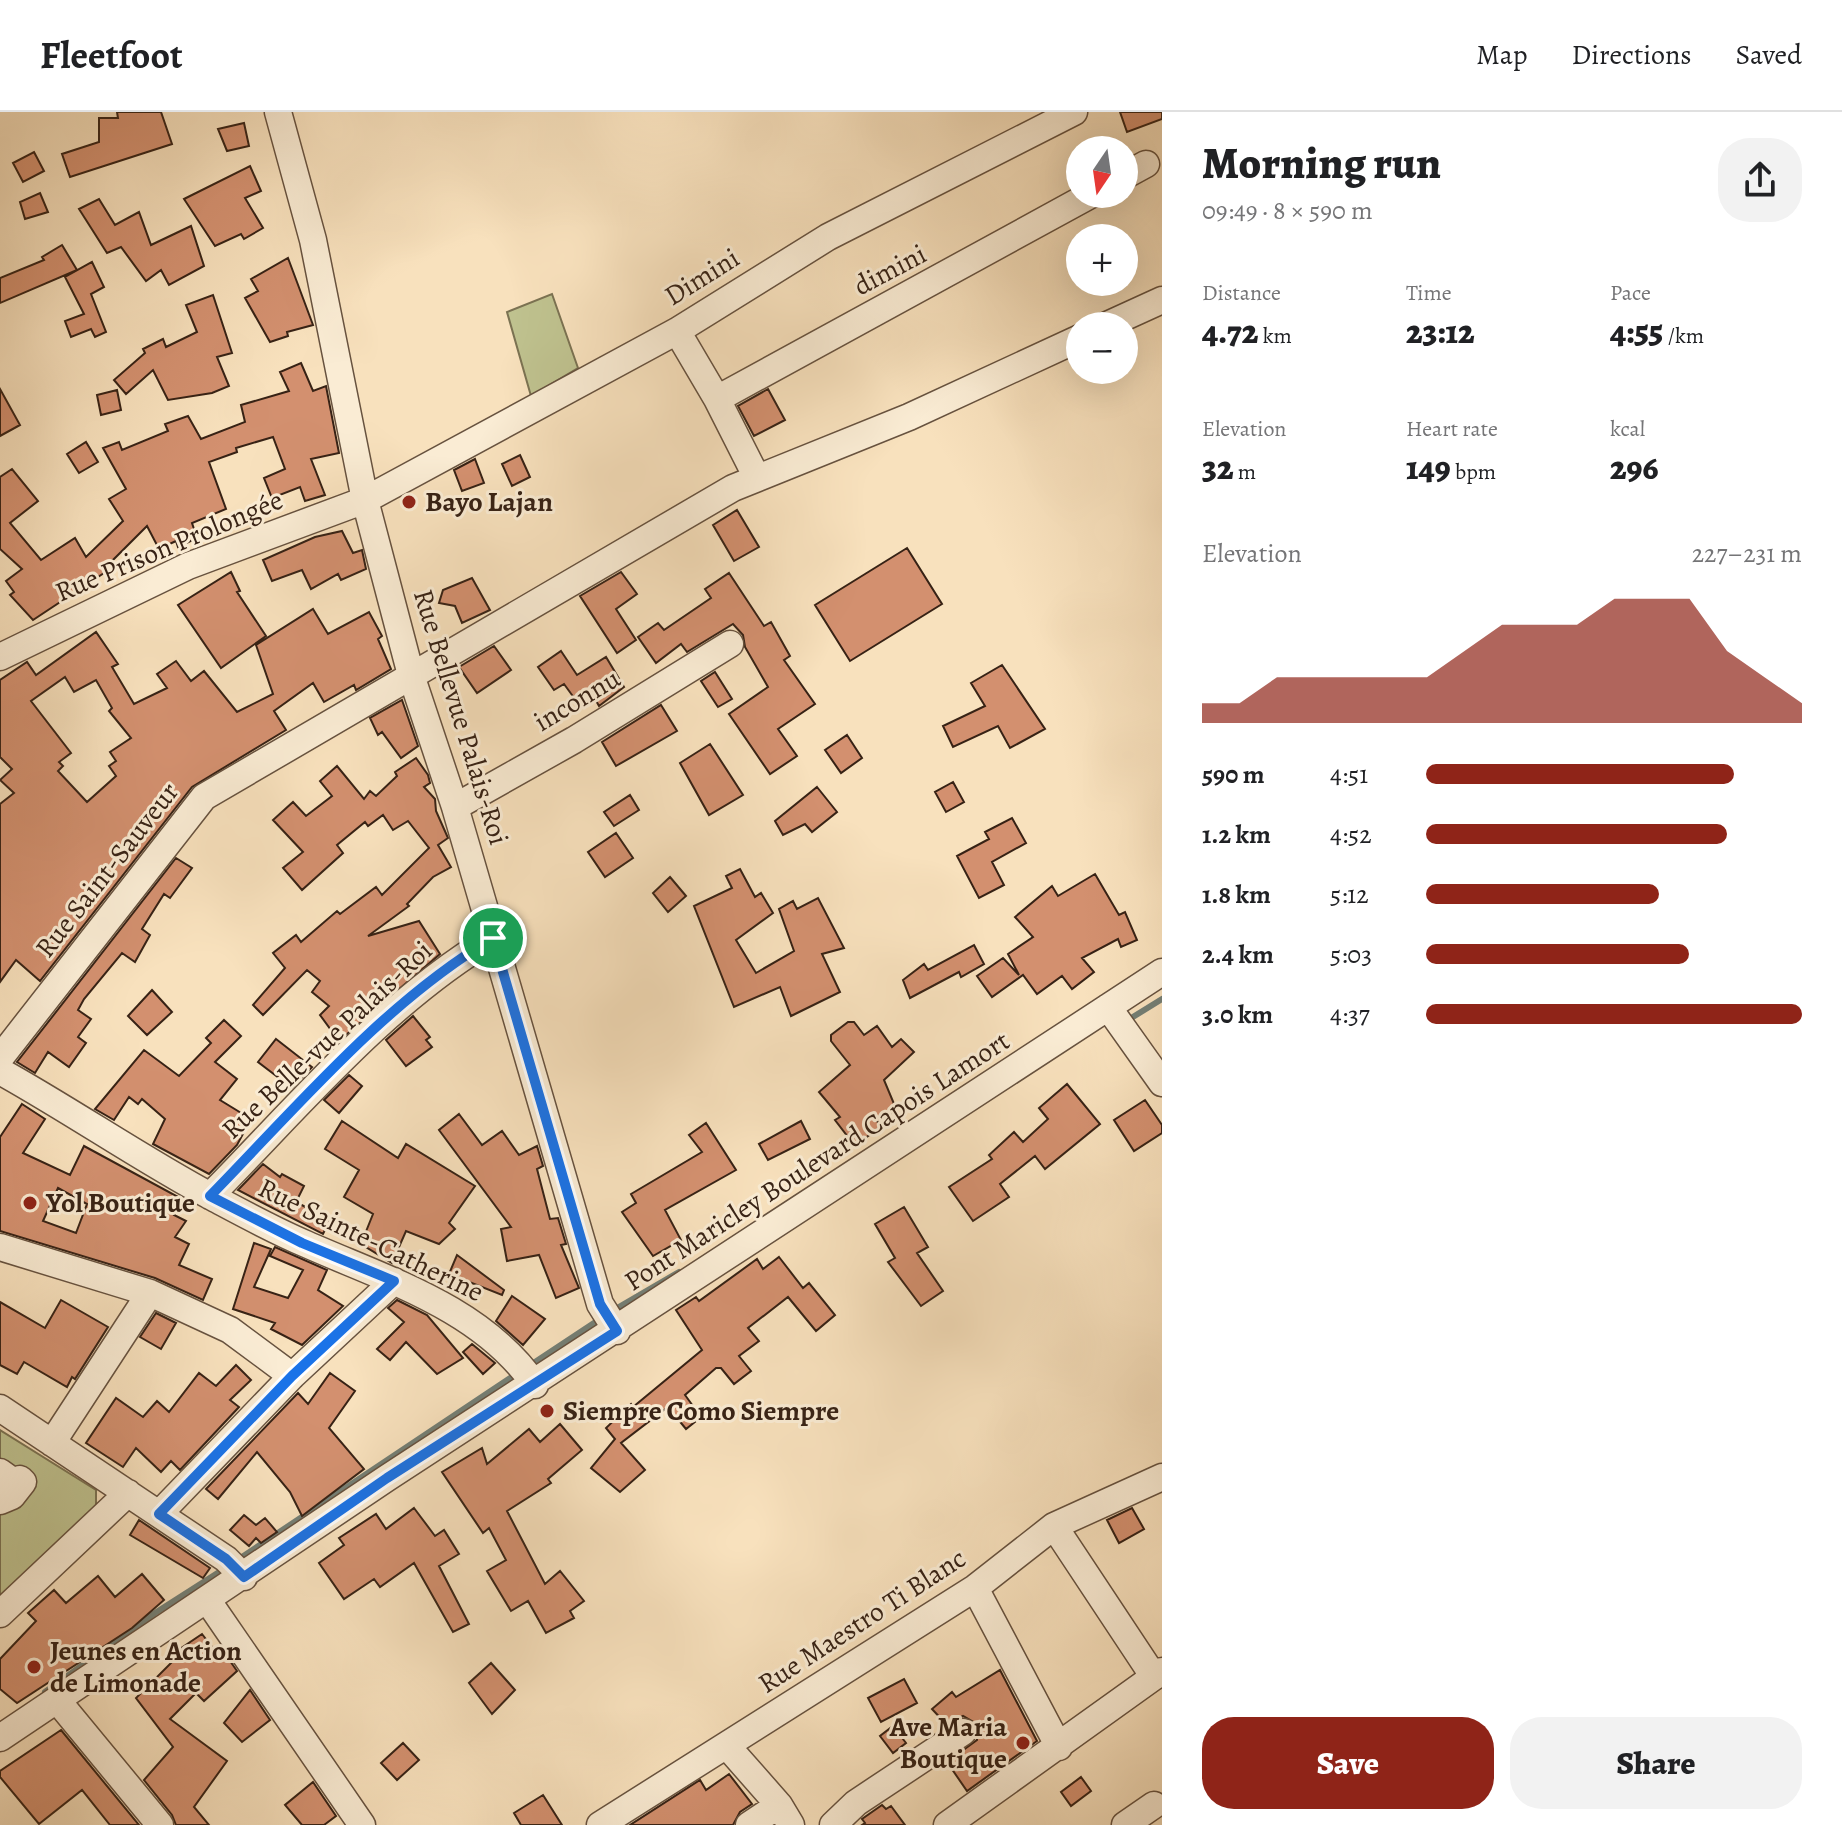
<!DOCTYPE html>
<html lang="en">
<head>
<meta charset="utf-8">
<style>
  body { margin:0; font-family:Alegreya,serif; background:#f2f2f2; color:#202124; height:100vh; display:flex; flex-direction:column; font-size:30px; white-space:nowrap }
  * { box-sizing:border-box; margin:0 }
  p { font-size:26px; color:#757577 }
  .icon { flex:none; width:44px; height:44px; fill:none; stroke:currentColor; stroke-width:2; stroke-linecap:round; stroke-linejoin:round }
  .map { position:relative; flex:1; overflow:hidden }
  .side { display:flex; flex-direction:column; background:#fff; width:680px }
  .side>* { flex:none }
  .needle { width:52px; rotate:193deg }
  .tools { position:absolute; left:1066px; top:24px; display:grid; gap:16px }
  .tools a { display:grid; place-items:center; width:72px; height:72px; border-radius:50%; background:#fff; box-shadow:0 8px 32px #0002; font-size:40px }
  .pin { position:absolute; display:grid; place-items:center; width:68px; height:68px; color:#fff; margin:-34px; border:4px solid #fff; border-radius:50%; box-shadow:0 2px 8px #0007 }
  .round { display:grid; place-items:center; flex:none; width:84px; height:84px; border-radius:32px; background:#f2f2f2 }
  .overview { display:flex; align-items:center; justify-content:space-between; height:136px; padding:0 40px }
  h1 { font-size:44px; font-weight:800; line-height:60px }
  .stats { display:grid; grid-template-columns:repeat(3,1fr); gap:12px; height:136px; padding:8px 40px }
  .stats div { display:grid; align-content:center }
  .stats b { font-size:34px; font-weight:800 }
  .stats small { font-size:22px; font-weight:400 }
  .stats p { font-size:22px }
  .chart { height:224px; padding:16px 40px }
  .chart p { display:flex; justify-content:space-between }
  .chart svg { width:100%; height:144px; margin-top:8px; fill:#8f2418; opacity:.7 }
  .cta { display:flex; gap:16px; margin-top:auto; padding:16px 40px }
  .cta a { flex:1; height:92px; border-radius:32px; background:#8f2418; color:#fff; font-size:32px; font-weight:800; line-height:92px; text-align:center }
  .cta a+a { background:#f2f2f2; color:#202124 }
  ul { padding:0 40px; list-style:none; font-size:26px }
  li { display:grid; grid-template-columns:128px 96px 1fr; align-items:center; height:60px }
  li i { height:20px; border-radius:10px; background:#8f2418 }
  header { display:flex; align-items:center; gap:48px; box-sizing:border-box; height:112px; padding:0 40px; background:#fff; border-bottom:2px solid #e0e0e0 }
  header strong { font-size:38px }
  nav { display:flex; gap:44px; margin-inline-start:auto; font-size:28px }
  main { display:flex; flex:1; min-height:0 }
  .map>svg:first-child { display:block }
  .green { fill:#bfc28f; stroke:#7b7252; stroke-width:2 }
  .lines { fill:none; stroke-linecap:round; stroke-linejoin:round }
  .stream { stroke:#747f75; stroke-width:6 }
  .building { fill:#d3906f; stroke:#372215; stroke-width:2; fill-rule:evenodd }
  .minor-casing { stroke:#67523f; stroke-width:29 }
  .minor { stroke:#faecd4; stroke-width:26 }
  .route-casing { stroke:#fff; stroke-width:16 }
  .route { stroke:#1a73e8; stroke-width:10 }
  .poi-dot { fill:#8f2418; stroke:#faecd4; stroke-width:3 }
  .labels { text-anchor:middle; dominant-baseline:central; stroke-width:6; stroke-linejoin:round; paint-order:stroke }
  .street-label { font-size:28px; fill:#372215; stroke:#faecd4 }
  .poi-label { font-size:28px; font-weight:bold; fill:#372215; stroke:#faecd4; text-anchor:start }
</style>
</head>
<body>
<header>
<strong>Fleetfoot</strong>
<nav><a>Map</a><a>Directions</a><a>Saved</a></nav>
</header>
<main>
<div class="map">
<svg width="1162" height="1713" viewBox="0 0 1162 1713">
  <rect width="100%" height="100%" fill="#f8e1bd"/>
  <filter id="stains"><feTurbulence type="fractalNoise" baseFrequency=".0025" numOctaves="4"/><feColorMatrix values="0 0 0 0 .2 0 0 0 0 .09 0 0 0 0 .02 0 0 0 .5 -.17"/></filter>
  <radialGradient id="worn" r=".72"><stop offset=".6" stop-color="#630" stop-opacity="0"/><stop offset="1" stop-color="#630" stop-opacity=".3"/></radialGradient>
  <path class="green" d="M552,182L578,256L531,284L507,200Z
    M0,1318L96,1378V1395L0,1488Z"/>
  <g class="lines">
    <path class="stream" d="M1128,908L1162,887
      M612,1199L679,1160
      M529,1254L600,1207
      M236,1449L516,1262
      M45,1580L155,1501L227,1455"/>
  </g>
  <path class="building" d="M117,0H161L172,32L70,65L62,42L99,30V6H118Z
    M1120,0H1162V7L1127,20Z
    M244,11L249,34L227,39L218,17Z
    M34,40L44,59L23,70L13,51Z
    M250,54L261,79L245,86L263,116L244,127L241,122L215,134L184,87Z
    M40,81L48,100L25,107L20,90Z
    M99,87L115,113L139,100L151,133L191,114L204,154L169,173L161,158L146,169L121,135L107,141L79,97Z
    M62,133L77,158L0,191V166L44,148L42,145Z
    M288,146L313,213L287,220L288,224L270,230L245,186L258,179L251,167Z
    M92,150L104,175L91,182L106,220L95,225L91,217L71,225L65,209L84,202L65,165Z
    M213,183L232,241L217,245L229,274L212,281L168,288L153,258L126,282L114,268L145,241L143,237L163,227L166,235L197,220L186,193Z
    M301,251L313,279L326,274L339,341L311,347L325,383L305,389L300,375L272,386L264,366L285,357L273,325L236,336L237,340L209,350L226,397L192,411L197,426L178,435L176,429L159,437L147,414L105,456L107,459L33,508L10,483L14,480L6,469L22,457L0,437V365L12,357L38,389L10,411L41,448L75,426L86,445L123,409L109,387L126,377L103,336L119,330L122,338L168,319L165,312L188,304L201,327L245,310L241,293L289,279L280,260Z
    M0,277L20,313L0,324Z
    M768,277L785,308L754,324L738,294Z
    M117,278L121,298L101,303L97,283Z
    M86,330L98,350L79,361L67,342Z
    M520,343L530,365L512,374L502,352Z
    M475,347L484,371L462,379L454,358Z
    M737,398L759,435L734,449L713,413Z
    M342,419L353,441L362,438L366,457L341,468L338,462L311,477L302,458L272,469L263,448L315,425Z
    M907,436L942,492L850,549L815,493Z
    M231,460L240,479L237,480L266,524L221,556L178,493Z
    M621,460L637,482L616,497L636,528L617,541L580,484Z
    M729,461L764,514L771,510L790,544L784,548L815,592L778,617L797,644L770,662L729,602L768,575L745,535L743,523L733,512L687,540L681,532L656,551L638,525L658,511L664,518L711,486L705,477Z
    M472,466L490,498L462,511L455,494L439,491L443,478Z
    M313,497L328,522L369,500L382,524L378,527L391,557L356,578L354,573L324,590L313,571L274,599L286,618L192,675L40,869L16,848L0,870V692L14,681L0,668L12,657L0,645V568L27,550L36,563L96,520L118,552L112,555L134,592L167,576L157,562L176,549L191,569L204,559L237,600L273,582L256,533ZM65,565L74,580L96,568L112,596L109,599L131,626L110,640L116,649L109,654L116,664L87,690L58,659L63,654L59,650L71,641L31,589Z
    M494,534L511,558L477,581L459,555Z
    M561,539L577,563L606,545L624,575L599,594L594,585L580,594L564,572L554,578L538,555Z
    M1002,553L1045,617L1010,636L998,614L953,635L943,614L985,594L971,571Z
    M715,560L732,587L718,595L701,569Z
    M402,588L418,634L401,646L382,620L378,623L370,606Z
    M661,593L677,619L616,654L602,630Z
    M847,623L862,646L841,661L825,638Z
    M710,632L743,683L709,703L680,651Z
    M416,646L428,663L430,671L424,675L435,687L436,699L448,726L438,733L451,755L433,765L407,792L409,794L368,824L419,809L440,842L339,929L320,903L329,894L312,880L320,869L307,858L263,903L253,893L285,856L273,841L296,823L301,830L337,799L340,802L376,775L382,783L429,736L408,709L393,718L383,703L368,714L365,710L337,733L343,741L302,778L283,756L303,740L273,708L293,690L306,704L332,684L320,669L337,654L364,687L370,679L376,684L397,664L395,660Z
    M953,670L964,690L946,700L935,680Z
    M817,675L837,700L812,720L805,712L783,723L775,709Z
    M630,683L639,698L614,714L604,700Z
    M1012,706L1026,731L992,750L1004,773L979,786L957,744L989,727L985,720Z
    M616,721L633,746L605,765L588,740Z
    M176,746L192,756L170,786L164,782L142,817L150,823L135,850L122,841L84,887L78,898L91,907L78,925L86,931L69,955L48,940L35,961L17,950Z
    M740,757L755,785L761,781L773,801L736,828L756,861L794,839L779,797L793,789L797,797L818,786L844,836L822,842L840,880L791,904L780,875L734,895L694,794L732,776L726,764Z
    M1095,762L1119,803L1125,800L1137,828L1121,835L1118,827L1082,846L1094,860L1072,877L1062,864L1037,882L1023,863L992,885L977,864L1003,846L1019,863L1008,842L1033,825L1015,805L1052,774L1058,784Z
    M670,765L686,784L668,800L653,781Z
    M974,833L984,852L961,865L959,860L910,886L903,868L924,852L928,858Z
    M152,878L172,900L147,923L128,904Z
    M413,904L430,925L426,928L432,935L406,954L386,928Z
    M224,908L241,924L215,950L237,967L220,988L251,1007L237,1033L209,1062L153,1032L165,1007L142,987L138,992L129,985L114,1008L95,997L144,938L179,964L211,931L206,926Z
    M848,910H854L864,923L877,914L892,935L901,927L914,940L884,968L897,999L876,1008L881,1014L855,1034L835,1008L840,1005L819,980L850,953L831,929V923Z
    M276,927L312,955L292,976L258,950Z
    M349,963L362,974L339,1001L324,988Z
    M1067,972L1100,1012L1045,1057L1035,1044L1000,1072L1009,1085L973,1109L949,1075L992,1047L989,1043L1014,1020L1023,1030L1048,1007L1039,996Z
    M1145,988L1162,1013V1021L1134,1039L1114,1008Z
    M22,992L45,1007L23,1041L70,1063L84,1034L180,1086L174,1103L186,1109L175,1125L189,1132L179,1153L212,1167L203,1188L155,1166L0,1119V1025ZM58,1076L87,1092L76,1121L43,1109Z
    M459,1002L482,1033L502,1019L519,1043L537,1034L543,1054L537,1057L550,1107L558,1106L566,1132L561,1133L579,1176L556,1186L539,1143L507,1149L501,1117L511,1115L439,1018Z
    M342,1009L398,1046L406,1032L475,1074L449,1111L455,1117L439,1132L406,1119L392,1151L361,1132L373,1102L344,1085L359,1058L325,1037Z
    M801,1009L810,1027L768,1048L759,1032Z
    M706,1011L736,1058L665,1098L681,1128L653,1144L622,1100L636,1091L631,1082L702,1040L689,1023Z
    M263,1052L280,1065L282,1062L304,1074L296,1090L330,1108L323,1122L238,1078Z
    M904,1095L928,1135L917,1141L943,1179L921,1194L888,1150L895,1146L875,1112Z
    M254,1131L271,1137L254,1175L288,1186L303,1158L270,1144L275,1135L327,1158L318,1178L343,1194L302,1233L271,1217L275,1211L233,1197Z
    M457,1143L504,1178L502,1183L449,1162Z
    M779,1145L803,1176L809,1171L835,1203L816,1219L788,1185L748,1216L759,1229L739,1244L751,1259L734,1272L721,1256H716L685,1283L701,1305L686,1317L668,1295L621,1331L645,1358L620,1380L591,1356L615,1327L606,1316L631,1292L633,1295L702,1238L676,1198L696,1185L699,1189L757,1147L763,1157Z
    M512,1184L545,1207L523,1233L496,1209Z
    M61,1188L108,1215L75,1267L72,1265L67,1275L24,1250L17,1262L0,1253V1190L45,1216Z
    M397,1188L427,1203L463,1246L437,1262L406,1230L390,1248L377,1237L404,1210L388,1196Z
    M156,1201L176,1211L161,1237L140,1225Z
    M472,1232L495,1251L483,1262L463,1240Z
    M236,1253L251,1268L230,1288L239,1295L180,1358L171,1349L161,1360L136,1336L123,1355L86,1331L116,1286L143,1305L157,1289L169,1300L199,1261L216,1274Z
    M330,1261L355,1279L329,1316L364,1357L302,1404L290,1380L257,1340L218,1387L206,1377L298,1281L308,1292Z
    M560,1312L582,1338L548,1367L551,1371L507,1399L545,1472L560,1459L584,1489L570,1499L574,1506L546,1521L528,1489L511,1499L487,1459L506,1448L489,1416L483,1421L442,1360L482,1336L487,1352L529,1317L540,1330Z
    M414,1396L435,1424L444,1418L459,1442L439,1454L469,1512L453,1520L414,1451L380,1475L374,1467L344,1487L319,1451L344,1433L339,1426L376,1402L386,1417Z
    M1132,1396L1144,1417L1119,1431L1107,1408Z
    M244,1403L256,1413L265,1406L277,1420L261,1431L256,1426L249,1434L230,1418Z
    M139,1408L210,1456L203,1466L130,1423Z
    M142,1462L164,1488L132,1516L17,1591L0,1577V1547L36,1509L28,1501L54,1478L66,1491L98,1464L115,1485Z
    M202,1522L216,1540L221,1536L237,1559L204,1589L196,1581L170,1607L227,1649L194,1695L209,1713H176L172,1703L144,1668L173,1635L136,1586L180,1542L177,1539Z
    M491,1551L515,1578L492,1602L469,1571Z
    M1000,1558L1037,1629L967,1679L947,1650L977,1628V1612L963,1604L946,1612L932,1597L952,1580L956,1585Z
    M904,1567L917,1591L881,1610L868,1586Z
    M250,1578L270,1608L242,1630L224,1611Z
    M893,1614L906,1631L893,1641L880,1624Z
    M61,1618L139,1713H110L82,1678L39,1712L0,1665V1659Z
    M403,1631L419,1648L397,1668L381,1651Z
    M729,1662L752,1692L740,1700L733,1713H630L700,1668L706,1678Z
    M1081,1665L1091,1679L1071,1694L1061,1680Z
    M313,1670L336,1704L324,1713H302L285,1693Z
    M543,1683L562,1713H521L514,1701Z
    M882,1693L886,1697L891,1694L905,1713H862L865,1711L862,1707Z"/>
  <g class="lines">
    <defs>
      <path id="minor" d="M278,0L313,128L365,388L411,563L455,695L600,1192L617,1219
        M1124,64L1146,52
        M1105,214L1162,188
        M677,219L717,287L1092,82
        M717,287L757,366
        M0,545L188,454L365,388L677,219L828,125L1074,0
        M455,695L574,628L730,532
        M1108,895L1162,971
        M0,946L204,685L733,376L909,305L1080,226
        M0,959C72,999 141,1047 214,1086C244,1102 275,1119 306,1132C387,1168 482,1196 535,1273
        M210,1084C299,994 384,891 493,826
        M0,1135L150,1181L230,1218L292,1264
        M0,1296L226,1447L244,1465
        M52,1331L150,1181
        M0,1360L14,1370L20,1367L23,1370L12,1384L0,1389
        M159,1402L292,1264L394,1169
        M1054,1414L1154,1565
        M975,1476L1059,1635
        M208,1489L362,1713
        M0,1502L128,1381
        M57,1588L160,1713
        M0,1626L387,1366L1162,860
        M727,1634L779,1693L791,1713
        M600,1713L975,1476L1054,1414L1162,1365
        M749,1713L779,1693
        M833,1713L856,1691L963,1620
        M947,1713L1162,1559
        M1125,1713L1154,1693"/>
    </defs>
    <use href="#minor" class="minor-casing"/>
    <use href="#minor" class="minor"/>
  </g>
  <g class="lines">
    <defs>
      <path id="route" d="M493,826L600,1192L617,1219L387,1366L244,1465L226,1447L159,1402L292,1264L394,1169L302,1131L210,1084C298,994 384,891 493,826Z"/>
    </defs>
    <use href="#route" class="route-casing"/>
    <use href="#route" class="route"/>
  </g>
  <g class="poi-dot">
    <circle cx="409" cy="390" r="8"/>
    <circle cx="30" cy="1091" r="8"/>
    <circle cx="547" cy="1299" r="8"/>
    <circle cx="34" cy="1555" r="8"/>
    <circle cx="1023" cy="1631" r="8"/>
  </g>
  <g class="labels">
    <g class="street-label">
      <text transform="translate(890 158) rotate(-28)">dimini</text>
      <text transform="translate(702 165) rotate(-32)">Dimini</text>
      <text transform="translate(169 434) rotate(-23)">Rue Prison Prolongée</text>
      <text transform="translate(577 588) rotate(-31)">inconnu</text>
      <text transform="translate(461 605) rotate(73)">Rue Bellevue Palais-Roi</text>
      <text transform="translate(107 758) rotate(-52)">Rue Saint-Sauveur</text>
      <text transform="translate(327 928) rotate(-43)">Rue Belle-vue Palais-Roi</text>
      <text transform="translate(817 1049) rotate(-33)">Pont Maricley Boulevard Capois Lamort</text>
      <text transform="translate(371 1128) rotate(26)">Rue Sainte-Catherine</text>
      <text transform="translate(862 1509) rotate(-33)">Rue Maestro Ti Blanc</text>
    </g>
    <g class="poi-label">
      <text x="425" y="390">Bayo Lajan</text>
      <text x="46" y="1091">Yol Boutique</text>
      <text x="563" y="1299">Siempre Como Siempre</text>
      <text x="50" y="1539">Jeunes en Action<tspan x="50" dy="32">de Limonade</tspan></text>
      <text x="1007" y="1615" text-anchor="end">Ave Maria<tspan x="1007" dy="32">Boutique</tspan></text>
    </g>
  </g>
  <rect width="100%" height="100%" filter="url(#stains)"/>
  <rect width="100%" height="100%" fill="url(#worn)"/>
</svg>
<div class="tools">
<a><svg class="needle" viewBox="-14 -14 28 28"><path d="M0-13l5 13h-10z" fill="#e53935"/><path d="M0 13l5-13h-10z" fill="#757577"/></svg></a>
<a>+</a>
<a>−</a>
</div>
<div class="pin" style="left:493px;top:826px;background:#1e9e55"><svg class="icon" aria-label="arrive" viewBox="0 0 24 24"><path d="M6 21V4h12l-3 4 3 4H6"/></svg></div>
</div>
<section class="side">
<div class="overview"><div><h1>Morning run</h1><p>09:49 · 8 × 590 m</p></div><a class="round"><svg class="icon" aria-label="share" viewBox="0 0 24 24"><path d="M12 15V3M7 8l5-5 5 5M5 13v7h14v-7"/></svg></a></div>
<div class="stats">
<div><p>Distance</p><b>4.72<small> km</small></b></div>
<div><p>Time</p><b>23:12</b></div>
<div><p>Pace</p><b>4:55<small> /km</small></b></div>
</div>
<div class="stats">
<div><p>Elevation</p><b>32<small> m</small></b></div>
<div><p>Heart rate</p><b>149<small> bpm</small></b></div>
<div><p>kcal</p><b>296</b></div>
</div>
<div class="chart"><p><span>Elevation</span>227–231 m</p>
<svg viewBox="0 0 160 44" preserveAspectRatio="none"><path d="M0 44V38L10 38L20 30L30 30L40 30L50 30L60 30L70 22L80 14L90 14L100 14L110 6L120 6L130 6L140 22L150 30L160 38V44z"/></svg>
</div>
<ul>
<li><b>590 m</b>4:51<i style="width:82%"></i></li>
<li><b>1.2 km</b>4:52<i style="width:80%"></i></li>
<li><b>1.8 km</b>5:12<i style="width:62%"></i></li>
<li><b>2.4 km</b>5:03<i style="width:70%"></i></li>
<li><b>3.0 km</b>4:37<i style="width:100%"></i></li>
</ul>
<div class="cta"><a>Save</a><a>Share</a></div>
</section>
</main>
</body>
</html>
